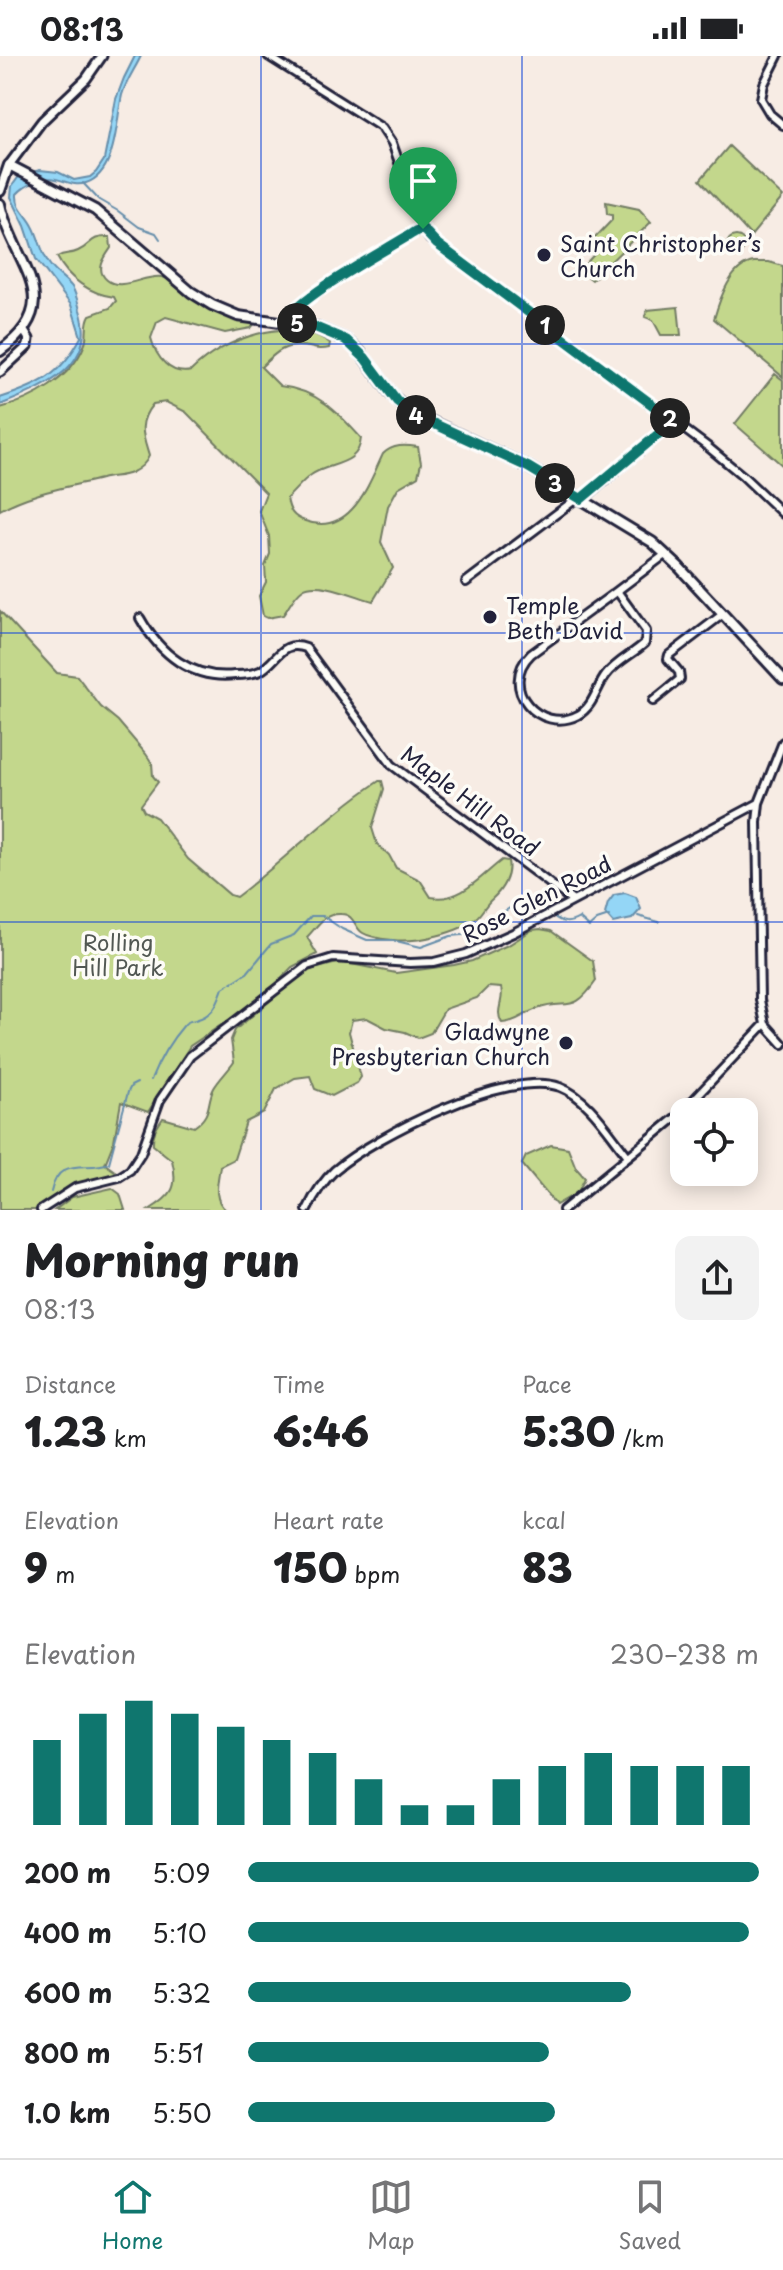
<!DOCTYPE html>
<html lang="en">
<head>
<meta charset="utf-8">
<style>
  body { margin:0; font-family:"Playpen Sans",sans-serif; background:#f2f2f2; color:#202124; height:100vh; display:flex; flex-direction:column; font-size:30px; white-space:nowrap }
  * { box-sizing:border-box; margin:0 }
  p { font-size:26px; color:#757577 }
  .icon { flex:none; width:44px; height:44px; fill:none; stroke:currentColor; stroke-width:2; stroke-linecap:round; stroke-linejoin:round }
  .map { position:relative; height:1154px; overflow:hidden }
  .panel { display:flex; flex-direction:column; background:#fff; flex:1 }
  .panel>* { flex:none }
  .buttons { position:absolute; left:670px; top:1042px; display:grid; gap:16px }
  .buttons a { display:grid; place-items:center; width:88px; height:88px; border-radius:16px; background:#fff; box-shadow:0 4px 20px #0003; font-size:40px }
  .pin { position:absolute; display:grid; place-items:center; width:68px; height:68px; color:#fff; margin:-82px -34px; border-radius:50% 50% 50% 0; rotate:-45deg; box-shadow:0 0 8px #0007 }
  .pin .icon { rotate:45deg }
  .km { position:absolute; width:40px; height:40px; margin:-20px; border-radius:50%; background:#222; color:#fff; font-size:22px; line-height:40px; text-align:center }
  .round { display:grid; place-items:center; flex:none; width:84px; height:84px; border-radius:16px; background:#f2f2f2 }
  .head { display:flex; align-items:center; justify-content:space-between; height:136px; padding:0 24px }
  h1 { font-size:44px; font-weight:800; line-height:60px }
  .stats { display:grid; grid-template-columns:repeat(3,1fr); gap:12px; height:136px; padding:8px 24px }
  .stats div { display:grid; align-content:center }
  .stats b { font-size:40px; font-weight:800 }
  .stats small { font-size:22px; font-weight:400 }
  .stats p { font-size:22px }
  .chart { height:224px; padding:16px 24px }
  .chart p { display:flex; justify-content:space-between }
  .chart svg { width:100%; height:144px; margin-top:8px; stroke:#0f766e; stroke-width:6 }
  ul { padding:0 24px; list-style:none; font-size:26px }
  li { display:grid; grid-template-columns:128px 96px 1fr; align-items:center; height:60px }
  li i { height:20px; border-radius:10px; background:#0f766e }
  .status { display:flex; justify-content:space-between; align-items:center; height:56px; padding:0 40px; background:#fff; direction:ltr }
  .status svg { height:22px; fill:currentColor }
  .tab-bar { display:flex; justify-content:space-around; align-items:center; height:112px; border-top:2px solid #e0e0e0; background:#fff; font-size:22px; color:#757577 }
  .tab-bar a { display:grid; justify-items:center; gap:4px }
  .tab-bar .active { color:#0f766e }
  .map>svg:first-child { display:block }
  .green { fill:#c3d78c; stroke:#727c64; stroke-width:2 }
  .water { fill:#94d6f6; stroke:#668eab; stroke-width:2 }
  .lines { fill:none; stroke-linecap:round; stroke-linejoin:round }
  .stream { stroke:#668eab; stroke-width:2 }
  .minor-casing { stroke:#22223b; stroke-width:12 }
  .tertiary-casing { stroke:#22223b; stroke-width:13 }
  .secondary-casing { stroke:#22223b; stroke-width:14 }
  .minor { stroke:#fdfcf7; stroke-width:6 }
  .tertiary { stroke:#fdfcf7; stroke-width:7 }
  .secondary { stroke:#fdfcf7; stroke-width:8 }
  .route-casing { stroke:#fff; stroke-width:16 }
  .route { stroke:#0f766e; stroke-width:10 }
  .grid { fill:none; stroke:#1d4ed8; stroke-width:2; stroke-opacity:0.55 }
  .poi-dot { fill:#22223b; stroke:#fdfcf7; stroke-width:3 }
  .labels { text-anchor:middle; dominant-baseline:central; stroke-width:7; stroke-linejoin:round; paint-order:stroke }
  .poi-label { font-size:22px; fill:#22223b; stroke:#fdfcf7; text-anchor:start }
  .street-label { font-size:22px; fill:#22223b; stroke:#fdfcf7 }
  .park-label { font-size:22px; fill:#525853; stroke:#fdfcf7 }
</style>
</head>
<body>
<div class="status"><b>08:13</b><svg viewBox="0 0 49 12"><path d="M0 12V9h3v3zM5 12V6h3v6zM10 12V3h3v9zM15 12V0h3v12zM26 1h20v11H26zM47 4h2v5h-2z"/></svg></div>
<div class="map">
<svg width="783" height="1154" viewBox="0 0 783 1154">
  <rect width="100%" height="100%" fill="#f7ece4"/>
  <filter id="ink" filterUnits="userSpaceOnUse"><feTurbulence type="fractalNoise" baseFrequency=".0125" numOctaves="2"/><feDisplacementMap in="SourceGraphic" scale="16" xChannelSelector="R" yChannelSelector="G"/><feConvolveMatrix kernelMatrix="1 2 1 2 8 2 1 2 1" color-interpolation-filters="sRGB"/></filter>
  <g filter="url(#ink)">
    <path class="green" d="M729,90L783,141L751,180L700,124Z
      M606,146L639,153L651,166L592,224L580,214L599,193L592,185L612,164V159L607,158Z
      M727 189a9 9 0 1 1 18 0a9 9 0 1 1-18 0Z
      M110,181L111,192C104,202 95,214 107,224C122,236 145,218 162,221C177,224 185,238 197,246C215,259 234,264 255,267L251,272L225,277L166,261L157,266L151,282C156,301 170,320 191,315C224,282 290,258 330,287L329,292C322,294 317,293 309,291C285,287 277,295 261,311L280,330C317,334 338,356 361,382C359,411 329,406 311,419C302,425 295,435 287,442C289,455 293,461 305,465C350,481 368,430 383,398C393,388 405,389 418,391L421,407L418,420L398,432L388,450L381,486L393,512L373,545C357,541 318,523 303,533C294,539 289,551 283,559L267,562L263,560L259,540L266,526L265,510L270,498L269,480L259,455L266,437L186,356L166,346L153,348C137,367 143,380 149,400C146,408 139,413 131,417C121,421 111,420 101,423C68,431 30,437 0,454V352C33,344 71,322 84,290C89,279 84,269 90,259L110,252L116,245L114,241C91,238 68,223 57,201C65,196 70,199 78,195C93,188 89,180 110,181Z
      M754,206H769L783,210V321L714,263C720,242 731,209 754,206Z
      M678,251L681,279H661L653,264L645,261L647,254Z
      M775,318L783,324V410L735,368Z
      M0,555L57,617L77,620L101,651L118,665L146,698L152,707L153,720L158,726L141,749L144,755L157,762L188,803L230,839L236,841C285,804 328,759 379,725H382L384,733L372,772L377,788L389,799L396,812L420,824L431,841C460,847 482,819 502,804L508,805C511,820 502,834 492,843C486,848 482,857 476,862C460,877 415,887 393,884C384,883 371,882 363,877C354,872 355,858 341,858C323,857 318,870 307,881L317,898L292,911L263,941L190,990L148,1056L121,1046L114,1085L105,1108L119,1118L76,1129L36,1154H0Z
      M540,873L551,875L593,905L596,925C572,960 568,942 537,953C523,958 517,966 502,967C494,954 505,945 501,932L488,931L477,942L445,953L431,977L418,982L405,976L386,972L367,962L352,964L349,976L361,1021L357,1027L332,1040L315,1033L310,1020L295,1022L276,1033L264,1057L246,1066L234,1103L220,1110C218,1126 212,1143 226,1154H149C172,1140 179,1132 172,1104L153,1089C152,1078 157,1071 163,1062L194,1071C213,1058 206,1047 214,1032C219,1023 228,1015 234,1006L231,984L235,974L306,915L341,906L396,917L454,909L472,905L510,888L532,874Z
      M551,1089L568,1092L576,1112L585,1122L578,1136L556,1149L522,1108L526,1100Z
      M112,1132L120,1138L125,1154H55L72,1141Z"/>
    <path class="water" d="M135,0H141C135,13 126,25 122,39C116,64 117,117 86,127C75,131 66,125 56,123C44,120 25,129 17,138C16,152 27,158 33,170C40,183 41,197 50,209C56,218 66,223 72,231C76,237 78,247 80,254C99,311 42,332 0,349V342C40,329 61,319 81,281L71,249L36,203L25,170L11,141L12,130L20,119L40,114L58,116L74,124L90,121L96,116L104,104L116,43L124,22Z
      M625,837L636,841L641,853L632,863L613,867L605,858L608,847L614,839Z"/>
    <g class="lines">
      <path class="stream" d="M83,127L99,144L118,155L139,171L156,177L160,183
        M552,859C562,868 569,868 579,862L589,871L597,864L609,860
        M638,860L659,866
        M151,1024C159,1004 170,985 184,969C187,965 190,965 195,964C214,959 217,948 223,932L247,917L271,888L294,879L311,860H323L342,873L367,884H392L421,891L451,880L485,877L490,873L498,859L520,846H532L547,855
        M51,1136C59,1099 86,1116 109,1107L128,1036L131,1030L137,1027"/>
      <defs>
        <path id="minor" d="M268,0L382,72L392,87L423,173L430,183L708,391L743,420L783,458
          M778,0L764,28L761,43L770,58L783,69
          M285,265C301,239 386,194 416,175L423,173
          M466,526L572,446L587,440L674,365
          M617,535L531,598C497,631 540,679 578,659C594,650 596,632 606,619C616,606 633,598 645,587L646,575L617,535L666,498
          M140,562C160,598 192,624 235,619C243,619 253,618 260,615C278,605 282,583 306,592L392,709L573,845
          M653,645L680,623L679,616L668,603L669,599L723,558
          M783,686L759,747L757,766L760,944L765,968L783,988
          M41,1154L75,1132L119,1121L130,1114L141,1097L160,1044L190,1000L307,910L333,902L410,907L434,906L466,898L513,877L759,747
          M307,1154C314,1139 322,1126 335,1114C375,1080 509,1012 560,1031C589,1042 609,1077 628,1100
          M563,1154L681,1057L765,968"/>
        <path id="tertiary" d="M9,109L42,65L86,23L102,0
          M0,316L28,290L29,283L24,275"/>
        <path id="secondary" d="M0,135L9,109L95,154L191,236L212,249L238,260L315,271L346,284L360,296L392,339L409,355L528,411L652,486L679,511L783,623
          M0,148C12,207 70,245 0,295"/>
      </defs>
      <use href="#minor" class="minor-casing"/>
      <use href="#tertiary" class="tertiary-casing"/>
      <use href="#secondary" class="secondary-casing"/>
      <use href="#minor" class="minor"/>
      <use href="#tertiary" class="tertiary"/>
      <use href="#secondary" class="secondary"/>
    </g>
  </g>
  <g class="lines" filter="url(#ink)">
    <defs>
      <path id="route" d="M423,173L437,188L674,365L581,443L528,411L415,359L397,345L365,302L346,284L315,271L285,265C302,238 385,195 416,175Z"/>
    </defs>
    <use href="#route" class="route-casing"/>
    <use href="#route" class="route"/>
  </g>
  <path class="grid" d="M261,0V1154M522,0V1154M0,288H783M0,577H783M0,866H783"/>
  <g class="poi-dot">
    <circle cx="544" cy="199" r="8"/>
    <circle cx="490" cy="561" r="8"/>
    <circle cx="566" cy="987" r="8"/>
  </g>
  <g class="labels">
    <g class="poi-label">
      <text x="560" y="186">Saint Christopher’s<tspan x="560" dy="25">Church</tspan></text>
      <text x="506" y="548">Temple<tspan x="506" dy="25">Beth David</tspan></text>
      <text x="550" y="974" text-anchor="end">Gladwyne<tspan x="550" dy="25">Presbyterian Church</tspan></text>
    </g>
    <g class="street-label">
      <text transform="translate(471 744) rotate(37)">Maple Hill Road</text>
      <text transform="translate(536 842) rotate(-27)">Rose Glen Road</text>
    </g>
    <g class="park-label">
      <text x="118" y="885">Rolling<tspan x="118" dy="25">Hill Park</tspan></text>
    </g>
  </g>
</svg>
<div class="buttons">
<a><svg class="icon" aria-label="locate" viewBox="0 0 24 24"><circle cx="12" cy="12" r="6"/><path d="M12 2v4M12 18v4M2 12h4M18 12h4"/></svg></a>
</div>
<div class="pin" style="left:423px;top:173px;background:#1e9e55"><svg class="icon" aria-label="arrive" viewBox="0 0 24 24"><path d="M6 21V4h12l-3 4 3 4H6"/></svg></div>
<b class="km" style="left:545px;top:269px">1</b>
<b class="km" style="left:670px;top:362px">2</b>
<b class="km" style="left:555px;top:427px">3</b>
<b class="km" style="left:416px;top:359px">4</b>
<b class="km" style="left:297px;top:267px">5</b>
</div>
<section class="panel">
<div class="head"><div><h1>Morning run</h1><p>08:13</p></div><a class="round"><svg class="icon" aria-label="share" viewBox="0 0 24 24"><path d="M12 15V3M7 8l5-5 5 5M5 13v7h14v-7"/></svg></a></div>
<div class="stats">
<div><p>Distance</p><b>1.23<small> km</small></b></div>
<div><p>Time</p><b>6:46</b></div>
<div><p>Pace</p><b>5:30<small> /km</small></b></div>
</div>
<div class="stats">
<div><p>Elevation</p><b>9<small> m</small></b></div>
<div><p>Heart rate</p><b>150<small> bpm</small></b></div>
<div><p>kcal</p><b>83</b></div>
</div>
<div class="chart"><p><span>Elevation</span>230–238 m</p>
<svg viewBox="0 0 160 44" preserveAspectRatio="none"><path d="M5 44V18M15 44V10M25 44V6M35 44V10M45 44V14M55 44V18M65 44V22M75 44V30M85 44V38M95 44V38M105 44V30M115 44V26M125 44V22M135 44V26M145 44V26M155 44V26"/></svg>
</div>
<ul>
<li><b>200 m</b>5:09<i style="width:100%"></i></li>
<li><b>400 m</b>5:10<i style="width:98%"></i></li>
<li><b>600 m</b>5:32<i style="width:75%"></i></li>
<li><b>800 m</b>5:51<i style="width:59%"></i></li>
<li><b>1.0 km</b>5:50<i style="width:60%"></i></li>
</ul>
</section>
<nav class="tab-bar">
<a class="active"><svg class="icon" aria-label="home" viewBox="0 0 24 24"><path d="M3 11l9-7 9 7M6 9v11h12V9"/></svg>Home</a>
<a><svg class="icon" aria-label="map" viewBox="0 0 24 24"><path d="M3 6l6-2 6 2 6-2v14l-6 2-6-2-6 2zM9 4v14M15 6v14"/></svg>Map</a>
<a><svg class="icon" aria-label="saved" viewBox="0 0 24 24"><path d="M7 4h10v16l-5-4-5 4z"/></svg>Saved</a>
</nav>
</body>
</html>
